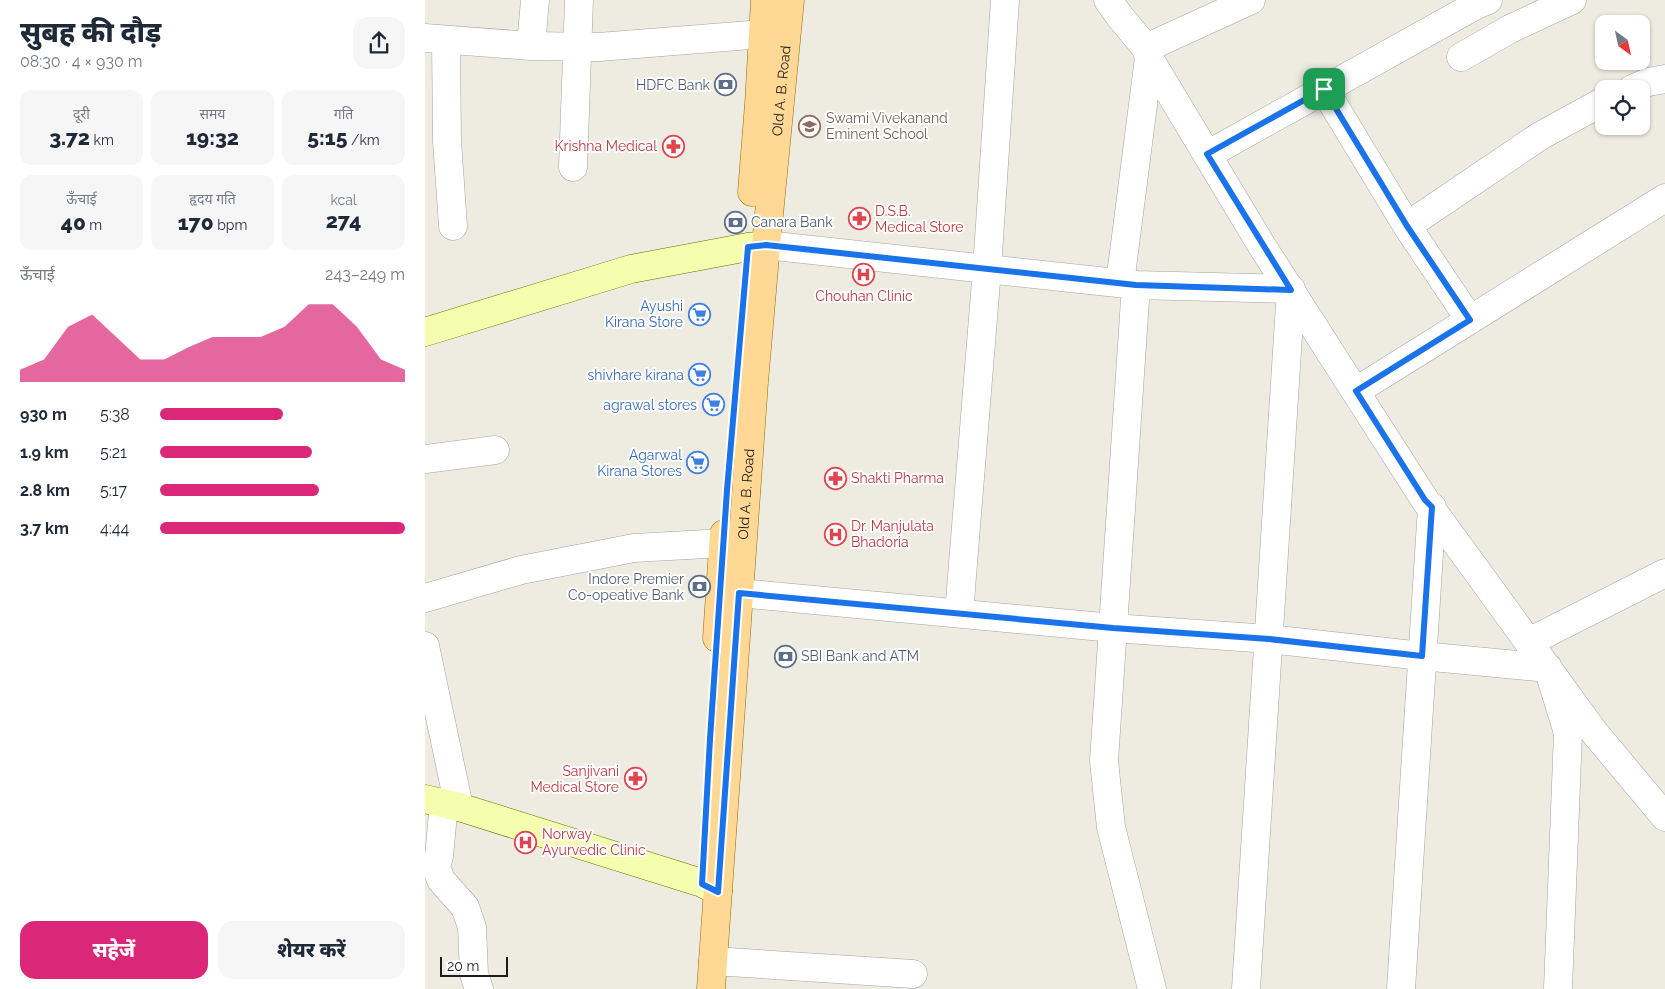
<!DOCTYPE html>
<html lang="hi">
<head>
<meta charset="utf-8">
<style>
  body { margin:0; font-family:Raleway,"Noto Sans Devanagari",sans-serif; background:#f6f6f7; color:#1f2937; height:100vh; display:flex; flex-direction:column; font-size:19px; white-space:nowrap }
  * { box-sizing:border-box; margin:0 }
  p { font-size:16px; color:#747a83 }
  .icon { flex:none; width:28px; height:28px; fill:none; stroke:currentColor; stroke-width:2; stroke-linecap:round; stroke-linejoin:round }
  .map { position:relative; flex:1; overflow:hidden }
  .drawer { display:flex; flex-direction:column; background:#fff; width:425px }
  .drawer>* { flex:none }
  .needle { width:32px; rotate:147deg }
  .tools { position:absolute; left:1170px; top:15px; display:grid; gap:10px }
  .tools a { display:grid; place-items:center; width:55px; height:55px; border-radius:10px; background:#fff; box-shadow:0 1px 4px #0004; font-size:25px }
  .scale { position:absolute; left:15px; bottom:12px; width:68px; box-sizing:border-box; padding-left:5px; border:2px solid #1c1c1c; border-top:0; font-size:14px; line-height:18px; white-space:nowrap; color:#1c1c1c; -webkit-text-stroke:4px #fff; paint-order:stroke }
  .pin { position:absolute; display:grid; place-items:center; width:42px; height:42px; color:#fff; margin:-21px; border-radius:10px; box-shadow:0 2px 8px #0006 }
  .round { display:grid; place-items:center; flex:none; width:52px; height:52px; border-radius:15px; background:#f6f6f7 }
  .head { display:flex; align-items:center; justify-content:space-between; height:85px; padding:0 20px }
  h1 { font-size:28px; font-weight:800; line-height:38px }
  .metrics { display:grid; grid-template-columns:repeat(3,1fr); gap:8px; height:85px; padding:5px 20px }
  .metrics div { display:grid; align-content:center; border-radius:12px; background:#f6f6f7; text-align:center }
  .metrics b { font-size:21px; font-weight:800 }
  .metrics small { font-size:14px; font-weight:400 }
  .metrics p { font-size:14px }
  .chart { height:140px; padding:10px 20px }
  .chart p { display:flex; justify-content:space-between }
  .chart svg { width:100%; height:90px; margin-top:5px; fill:#db2777; opacity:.7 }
  .cta { display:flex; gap:10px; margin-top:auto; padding:10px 20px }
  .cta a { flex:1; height:58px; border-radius:15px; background:#db2777; color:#fff; font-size:20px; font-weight:800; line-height:58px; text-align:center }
  .cta a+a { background:#f6f6f7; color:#1f2937 }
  ul { padding:0 20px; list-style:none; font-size:16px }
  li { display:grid; grid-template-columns:80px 60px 1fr; align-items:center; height:38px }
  li i { height:12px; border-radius:6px; background:#db2777 }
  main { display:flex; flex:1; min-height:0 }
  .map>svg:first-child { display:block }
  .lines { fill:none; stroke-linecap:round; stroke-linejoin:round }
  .minor-casing { stroke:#a3a3a3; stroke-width:29 }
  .secondary-casing { stroke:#627600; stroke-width:29 }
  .primary-casing { stroke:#946c00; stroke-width:29 }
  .minor { stroke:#fff; stroke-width:28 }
  .secondary { stroke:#f5feaf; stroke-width:28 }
  .primary { stroke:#ffd895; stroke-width:28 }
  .route-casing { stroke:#fff; stroke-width:10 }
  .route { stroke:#1a73e8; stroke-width:6 }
  .labels { text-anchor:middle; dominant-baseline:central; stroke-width:4; stroke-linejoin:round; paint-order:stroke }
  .service-label { font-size:14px; fill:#4e5e75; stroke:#fff; text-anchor:end }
  .street-label { font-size:14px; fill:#1c1c1c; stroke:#fff }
  .education-label { font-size:14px; fill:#785e54; stroke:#fff; text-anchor:start }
  .health-label { font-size:14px; fill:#be3a42; stroke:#fff; text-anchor:start }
  .shop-label { font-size:14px; fill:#366cbe; stroke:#fff; text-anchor:end }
</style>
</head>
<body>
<main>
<section class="drawer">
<div class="head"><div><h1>सुबह की दौड़</h1><p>08:30 · 4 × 930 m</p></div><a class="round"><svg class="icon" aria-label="share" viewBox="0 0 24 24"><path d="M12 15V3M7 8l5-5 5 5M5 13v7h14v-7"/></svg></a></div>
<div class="metrics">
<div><p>दूरी</p><b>3.72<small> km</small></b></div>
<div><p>समय</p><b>19:32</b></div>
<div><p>गति</p><b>5:15<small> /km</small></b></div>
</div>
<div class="metrics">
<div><p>ऊँचाई</p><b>40<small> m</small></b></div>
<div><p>हृदय गति</p><b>170<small> bpm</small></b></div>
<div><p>kcal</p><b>274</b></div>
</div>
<div class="chart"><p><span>ऊँचाई</span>243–249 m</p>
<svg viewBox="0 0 160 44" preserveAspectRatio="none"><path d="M0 44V38L10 33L20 17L30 11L40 22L50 33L60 33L70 27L80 22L90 22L100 22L110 17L120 6L130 6L140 17L150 33L160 38V44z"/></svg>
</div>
<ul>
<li><b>930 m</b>5:38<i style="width:50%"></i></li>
<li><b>1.9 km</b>5:21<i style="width:62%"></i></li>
<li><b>2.8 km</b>5:17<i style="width:65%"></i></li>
<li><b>3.7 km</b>4:44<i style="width:100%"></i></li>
</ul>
<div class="cta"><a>सहेजें</a><a>शेयर करें</a></div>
</section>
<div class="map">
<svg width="1240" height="989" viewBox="0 0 1240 989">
  <rect width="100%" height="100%" fill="#eeebe0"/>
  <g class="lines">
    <defs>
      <path id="minor" d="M683,0L696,18L721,48L724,58L837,246L1000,500L1169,732L1240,817
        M0,38L106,46L174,47L338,34
        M21,40L22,141L28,226
        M106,46L110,0
        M721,48L826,0
        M1036,57L1085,29L1147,0
        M899,89L982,226L1045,320
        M1207,89L1223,82L1240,79
        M782,155L1051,5L1063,0
        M148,167L154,0
        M982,226L1115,136L1179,101
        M341,245L562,269L580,0
        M695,283L724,58
        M711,285L866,289L821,989
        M931,391L1240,198
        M0,459L70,450
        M314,593L688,628L844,639L997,656L1123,668L1143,733L1133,989
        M0,598L96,570L209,548L299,543
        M534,613L562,269L711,285L679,761L686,827L727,989
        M1104,642L1240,573
        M0,646L34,807
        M19,804L14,856L11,867L16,880L40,907L47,927L49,974L54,989
        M288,961L488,974
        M976,989L1007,507"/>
      <path id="secondary" d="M0,332L206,269L323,247L341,245
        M0,799L34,807L277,883L293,891"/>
      <g id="primary">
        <path d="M327,192L334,104L340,0"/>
        <path d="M292,638L299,534"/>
        <path id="s1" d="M286,989L329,382L341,245L365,0"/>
      </g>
    </defs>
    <use href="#minor" class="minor-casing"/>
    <use href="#secondary" class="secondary-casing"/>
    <use href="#primary" class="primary-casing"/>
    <use href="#minor" class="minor"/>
    <use href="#secondary" class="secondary"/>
    <use href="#primary" class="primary"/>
  </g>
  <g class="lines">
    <defs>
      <path id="route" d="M899,89L982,226L1045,320L931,391L1000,500L1007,507L997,656L844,639L688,628L314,593L293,892L277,884L285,739L302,490L323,247L341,245L711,285L866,290L782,154Z"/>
    </defs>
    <use href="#route" class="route-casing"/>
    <use href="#route" class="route"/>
  </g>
  <defs>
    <symbol id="bank-ring" viewBox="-11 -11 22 22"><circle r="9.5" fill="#fff" stroke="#5c6f8a" stroke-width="1.5"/><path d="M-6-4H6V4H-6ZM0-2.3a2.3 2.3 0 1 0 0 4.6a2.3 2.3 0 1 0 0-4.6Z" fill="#5c6f8a"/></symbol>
    <symbol id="school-ring" viewBox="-11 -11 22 22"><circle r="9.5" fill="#fff" stroke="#8d6e63" stroke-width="1.5"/><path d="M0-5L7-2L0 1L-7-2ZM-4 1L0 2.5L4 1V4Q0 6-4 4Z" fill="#8d6e63"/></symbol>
    <symbol id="pharmacy-ring" viewBox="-11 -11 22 22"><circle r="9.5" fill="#fff" stroke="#e0444e" stroke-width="1.5"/><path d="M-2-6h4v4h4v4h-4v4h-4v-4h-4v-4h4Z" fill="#e0444e"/></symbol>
    <symbol id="hospital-ring" viewBox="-11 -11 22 22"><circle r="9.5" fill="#fff" stroke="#e0444e" stroke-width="1.5"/><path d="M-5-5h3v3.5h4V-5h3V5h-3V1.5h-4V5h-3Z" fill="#e0444e"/></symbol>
    <symbol id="supermarket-ring" viewBox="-11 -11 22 22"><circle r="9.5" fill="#fff" stroke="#3f7fe0" stroke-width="1.5"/><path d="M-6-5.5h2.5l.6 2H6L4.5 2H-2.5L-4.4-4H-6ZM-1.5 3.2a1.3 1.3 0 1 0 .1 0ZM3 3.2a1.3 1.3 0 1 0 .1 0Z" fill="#3f7fe0"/></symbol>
  </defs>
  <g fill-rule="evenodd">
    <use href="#bank-ring" x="288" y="72" width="25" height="25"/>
    <use href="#school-ring" x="372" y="114" width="25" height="25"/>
    <use href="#pharmacy-ring" x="236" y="134" width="25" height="25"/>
    <use href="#pharmacy-ring" x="422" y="206" width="25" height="25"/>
    <use href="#bank-ring" x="298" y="210" width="25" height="25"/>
    <use href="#hospital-ring" x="426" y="262" width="25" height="25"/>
    <use href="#supermarket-ring" x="262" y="302" width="25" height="25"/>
    <use href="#supermarket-ring" x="262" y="362" width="25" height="25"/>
    <use href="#supermarket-ring" x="276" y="392" width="25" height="25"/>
    <use href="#supermarket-ring" x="260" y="450" width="25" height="25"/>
    <use href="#pharmacy-ring" x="398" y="466" width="25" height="25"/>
    <use href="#hospital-ring" x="398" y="522" width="25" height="25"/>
    <use href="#bank-ring" x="262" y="574" width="25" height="25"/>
    <use href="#bank-ring" x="348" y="644" width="25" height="25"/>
    <use href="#pharmacy-ring" x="198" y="766" width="25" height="25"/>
    <use href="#hospital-ring" x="88" y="830" width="25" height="25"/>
  </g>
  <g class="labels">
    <g class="service-label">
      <text x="285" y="85">HDFC Bank</text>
      <text x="326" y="222" text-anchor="start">Canara Bank</text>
      <text x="259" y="579">Indore Premier<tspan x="259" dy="16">Co-opeative Bank</tspan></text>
      <text x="376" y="656" text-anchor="start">SBI Bank and ATM</text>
    </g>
    <g class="street-label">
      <text stroke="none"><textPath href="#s1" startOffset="901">Old A. B. Road</textPath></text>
      <text stroke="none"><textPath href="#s1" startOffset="496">Old A. B. Road</textPath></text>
    </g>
    <g class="education-label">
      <text x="401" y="118">Swami Vivekanand<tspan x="401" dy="16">Eminent School</tspan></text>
    </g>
    <g class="health-label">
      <text x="232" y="146" text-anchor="end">Krishna Medical</text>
      <text x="450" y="211">D.S.B.<tspan x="450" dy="16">Medical Store</tspan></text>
      <text x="439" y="296" text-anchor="middle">Chouhan Clinic</text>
      <text x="426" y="478">Shakti Pharma</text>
      <text x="426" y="526">Dr. Manjulata<tspan x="426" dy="16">Bhadoria</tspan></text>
      <text x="194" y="771" text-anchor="end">Sanjivani<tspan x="194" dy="16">Medical Store</tspan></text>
      <text x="117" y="834">Norway<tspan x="117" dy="16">Ayurvedic Clinic</tspan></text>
    </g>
    <g class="shop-label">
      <text x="258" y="306">Ayushi<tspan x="258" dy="16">Kirana Store</tspan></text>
      <text x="259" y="375">shivhare kirana</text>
      <text x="272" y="405">agrawal stores</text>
      <text x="257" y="455">Agarwal<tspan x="257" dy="16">Kirana Stores</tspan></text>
    </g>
  </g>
</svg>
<div class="tools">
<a><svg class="needle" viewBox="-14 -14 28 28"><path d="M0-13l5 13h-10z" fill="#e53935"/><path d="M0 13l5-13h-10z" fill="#747a83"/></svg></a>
<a><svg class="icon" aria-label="locate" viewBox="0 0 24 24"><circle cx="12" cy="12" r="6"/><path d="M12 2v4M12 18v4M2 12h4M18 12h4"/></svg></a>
</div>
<div class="scale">20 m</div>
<div class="pin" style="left:899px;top:89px;background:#1e9e55"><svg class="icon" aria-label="arrive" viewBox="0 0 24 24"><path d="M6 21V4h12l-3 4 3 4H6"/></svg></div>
</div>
</main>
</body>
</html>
